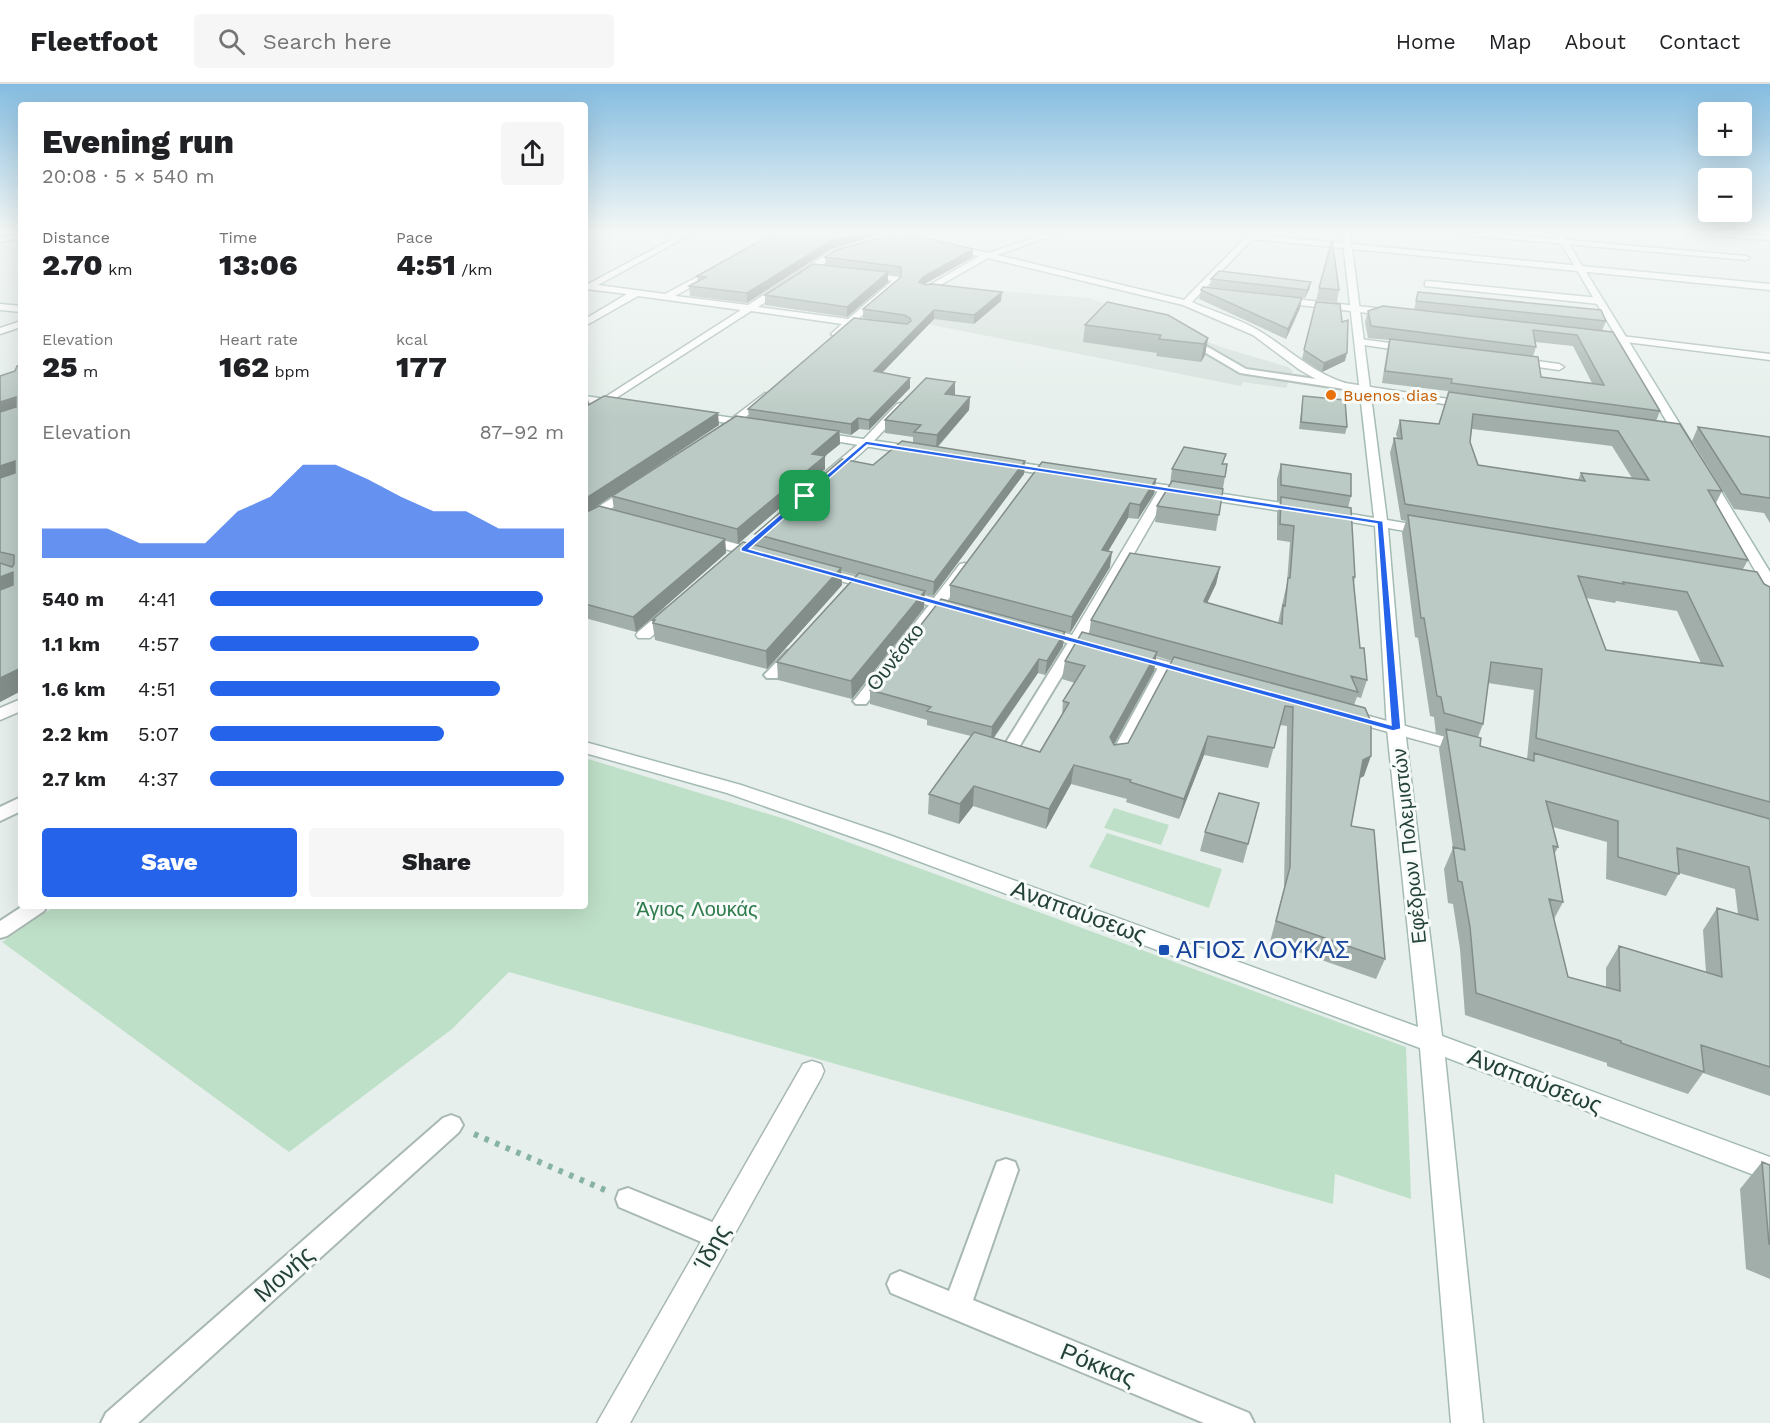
<!DOCTYPE html>
<html lang="en">
<head>
<meta charset="utf-8">
<style>
  body { margin:0; font-family:"Work Sans",sans-serif; background:#f6f6f6; color:#202124; height:100vh; display:flex; flex-direction:column; font-size:22px; white-space:nowrap }
  * { box-sizing:border-box; margin:0 }
  p { font-size:20px; color:#757577 }
  .icon { flex:none; width:33px; height:33px; fill:none; stroke:currentColor; stroke-width:2; stroke-linecap:round; stroke-linejoin:round }
  .map { position:relative; flex:1; overflow:hidden }
  .details { position:absolute; left:18px; top:18px; width:570px; height:807px; display:flex; flex-direction:column; background:#fff; border-radius:6px; box-shadow:0 6px 24px #0002 }
  .details>* { flex:none }
  .controls { position:absolute; left:1698px; top:18px; display:grid; gap:12px }
  .controls a { display:grid; place-items:center; width:54px; height:54px; border-radius:6px; background:#fff; box-shadow:0 6px 24px #0002; font-size:30px }
  .pin { position:absolute; display:grid; place-items:center; width:51px; height:51px; color:#fff; margin:-26px; border-radius:12px; box-shadow:0 3px 9px #0006 }
  .round { display:grid; place-items:center; flex:none; width:63px; height:63px; border-radius:6px; background:#f6f6f6 }
  .summary { display:flex; align-items:center; justify-content:space-between; height:102px; padding:0 24px }
  h1 { font-size:33px; font-weight:800; line-height:45px }
  .metrics { display:grid; grid-template-columns:repeat(3,1fr); gap:9px; height:102px; padding:6px 24px }
  .metrics div { display:grid; align-content:center }
  .metrics b { font-size:30px; font-weight:800 }
  .metrics small { font-size:16px; font-weight:400 }
  .metrics p { font-size:16px }
  .chart { height:168px; padding:12px 24px }
  .chart p { display:flex; justify-content:space-between }
  .chart svg { width:100%; height:108px; margin-top:6px; fill:#2563eb; opacity:.7 }
  .action { display:flex; gap:12px; margin-top:auto; padding:12px 24px }
  .action a { flex:1; height:69px; border-radius:6px; background:#2563eb; color:#fff; font-size:24px; font-weight:800; line-height:69px; text-align:center }
  .action a+a { background:#f6f6f6; color:#202124 }
  ul { padding:0 24px; list-style:none; font-size:20px }
  li { display:grid; grid-template-columns:96px 72px 1fr; align-items:center; height:45px }
  li i { height:15px; border-radius:8px; background:#2563eb }
  header { display:flex; align-items:center; gap:36px; box-sizing:border-box; height:84px; padding:0 30px; background:#fff; border-bottom:2px solid #e0e0e0 }
  header strong { font-size:28px }
  nav { display:flex; gap:33px; margin-inline-start:auto; font-size:21px }
  .search { width:420px; height:54px; background:#f6f6f6; display:flex; align-items:center; gap:15px; box-sizing:border-box; padding:0 21px; border-radius:6px; color:#757577; font-size:22px }
  .map>svg:first-child { display:block }
  .built { fill:#d4dfda }
  .green { fill:#bfe0c8 }
  .lines { fill:none; stroke-linecap:round; stroke-linejoin:round }
  .lane-casing { stroke:#a8b8b2; stroke-width:4 }
  .street-casing { stroke:#a8b8b2; stroke-width:3 }
  .secondary-casing { stroke:#a4bbb3; stroke-width:3 }
  .primary-casing { stroke:#c2cac8; stroke-width:3 }
  .path { stroke:#86b3a5; stroke-width:6; stroke-dasharray:4.5 7; stroke-linecap:butt }
  .lane { fill:#fff; fill-rule:evenodd }
  .street { fill:#fff; fill-rule:evenodd }
  .secondary { fill:#fff; fill-rule:evenodd }
  .primary { fill:#6aa596; fill-rule:evenodd }
  .wall { fill:#a1aea9; fill-rule:evenodd }
  .shaded-wall { fill:#838d89 }
  .building { fill:#bbcac4; stroke:#838d89; stroke-width:1.5; fill-rule:evenodd }
  .route { fill:#2563eb; stroke:#fff; stroke-width:1.5; fill-rule:evenodd }
  .food-dot { fill:#e8710a; stroke:#f7fbf9; stroke-width:2 }
  .transit-dot { fill:#1a4fb4; stroke:#f7fbf9; stroke-width:2 }
  .labels { text-anchor:middle; dominant-baseline:central; stroke-width:6; stroke-linejoin:round; paint-order:stroke }
  .far-food-label { font-size:16px; fill:#c56008; stroke:#f7fbf9; text-anchor:start }
  .street-label { font-size:20px; fill:#24423a; stroke:#f7fbf9 }
  .park-label { font-size:20px; fill:#2d7a4b; stroke:#f7fbf9 }
  .near-street-label { font-size:24px; fill:#24423a; stroke:#f7fbf9 }
  .near-transit-label { font-size:24px; fill:#164399; stroke:#f7fbf9; text-anchor:start }
</style>
</head>
<body>
<header>
<strong>Fleetfoot</strong>
<div class="search"><svg class="icon" aria-label="search" viewBox="0 0 24 24"><circle cx="10" cy="10" r="6"/><path d="M15 15l6 6"/></svg>Search here</div>
<nav><a>Home</a><a>Map</a><a>About</a><a>Contact</a></nav>
</header>
<div class="map">
<svg width="1770" height="1339" viewBox="0 0 1770 1339">
  <rect width="100%" height="100%" fill="#e6efeb"/>
  <path class="built" d="M1000,207L1089,214L1224,264L1288,283L1293,287L1286,304L1243,298L1241,302L927,240L914,222Z"/>
  <path class="green" d="M585,674L788,736L1406,963L1411,1115L1335,1090L1333,1120L509,888L452,945L289,1068L2,858L55,822H585Z
    M1114,724L1169,741L1161,761L1104,744Z
    M1107,749L1222,785L1209,824L1089,783Z"/>
  <g class="lines">
    <defs>
      <path id="lane" d="M1187,251L1246,285L1344,299L1349,302L1344,305L1240,289L1184,256L1183,254Z
        M938,515L945,519L866,620H856L853,617L856,614L933,516Z
        M1076,553L1083,557L1019,663L1017,667H1005L1003,663L1069,557Z
        M792,566L797,567L799,570L797,573L777,594H767L764,591L767,588L787,567Z
        M1166,578L1173,582L1125,674L1123,678H1111L1109,674L1159,582Z
        M21,713V727L0,737V723Z
        M23,822H47L44,827L7,852L0,854V837Z
        M451,1031L459,1034L463,1041L459,1048L138,1339H101L106,1329L443,1034Z
        M1006,1075L1015,1078L1018,1086L973,1216L1249,1329L1254,1339H1204L891,1209L887,1200L891,1191L900,1187L949,1207L994,1086L997,1078Z
        M628,1104L727,1144L731,1153L727,1162L718,1165L619,1123L616,1115L619,1107Z"/>
      <path id="street" d="M684,149H693L598,201L665,210L718,182L722,184L721,186L675,212L748,221L830,168L847,163L851,165L850,167L836,172L758,223L848,235L892,197L862,192V188L899,193L900,198L857,236L862,239L860,241H852L836,253L831,250L842,240L751,227L585,334V326L741,226L638,212L585,242V235L627,210L586,205L585,199L588,200Z
        M1050,149H1060L997,171L1184,216L1250,149H1257L1256,151L1770,200V206L1252,155L1192,218C1214,228 1241,235 1261,248C1290,266 1313,289 1345,299L1474,319V323L1470,324L1340,304L1321,298L1300,286L1253,251L1183,221L988,174L930,207L923,205L979,172L946,164V160L988,169Z
        M1460,149H1487L1746,172L1750,174L1746,176L1464,151Z
        M1701,149L1770,152V156L1705,151Z
        M21,150V154L0,158V154Z
        M1428,197L1599,214L1603,217L1599,220L1425,202V198Z
        M1277,213L1393,226L1398,229L1393,232L1274,218V214Z
        M21,237V243L0,250V244Z
        M1605,250L1770,270V276L1602,255V251Z
        M1360,255L1412,262L1417,265L1412,268L1357,260L1355,258Z
        M1514,274L1559,280L1564,283L1559,286L1510,279V275Z
        M765,309L770,312L769,314L726,349H718V345Z
        M901,319L906,322L905,324L870,361L832,395H824L822,392L824,389L862,357L897,320Z
        M633,401L637,402L639,405L637,408L585,441V431Z
        M1165,401L1171,405L1085,555L1104,560L1106,563L1104,566L1098,568L1036,550L1033,547L1036,544L1041,542L1072,551L1159,405Z
        M702,451L765,467L767,470L760,474L697,458L695,455L697,452Z
        M965,479L972,483L947,517L967,523L970,526L967,529L962,531L897,512L895,509L902,505L934,514L960,480Z
        M818,483L880,499L882,502L875,506L813,490L811,487Z
        M670,523L678,528L675,531L650,554H638L636,551L638,548L665,525Z
        M1133,568L1197,586L1199,589L1191,594L1127,576L1125,573Z
        M21,615V627L0,636V624Z
        M1347,626L1471,660L1474,664L1471,668L1465,669L1341,635L1338,631L1341,627Z
        M812,977L821,980L824,987L821,994L630,1339H597L803,980Z"/>
      <path id="secondary" d="M1342,149H1350L1387,436L1428,443L1435,447L1428,451L1388,444L1405,645L1442,952L1770,1073V1097L1445,973L1483,1339H1451L1420,964L875,761L727,709L585,669V658L741,701L889,751L1418,943L1387,645L1375,442L1328,434L1321,430L1328,426L1374,434Z
        M1555,149H1562L1692,360L1690,362L1686,364L1680,360Z
        M0,220L21,222V228L0,226Z
        M585,312L619,317L624,320L619,323L585,318Z
        M694,328L752,337L758,340L752,343L690,333L688,331Z
        M815,348L918,363L924,367L918,371L811,353V349Z
        M1002,376L1061,385L1067,389L1061,393L998,383V377Z
        M1706,389L1712,393L1770,488V504L1763,500L1700,393Z
        M1132,396L1301,422L1308,426L1301,430L1128,403L1126,400L1128,397Z"/>
      <path id="primary" d="M585,149H595L585,153Z"/>
    </defs>
    <use href="#lane" class="lane-casing"/>
    <use href="#street" class="street-casing"/>
    <use href="#secondary" class="secondary-casing"/>
    <use href="#primary" class="primary-casing"/>
    <path class="path" d="M474,1050L605,1106"/>
    <use href="#lane" class="lane"/>
    <use href="#street" class="street"/>
    <use href="#secondary" class="secondary"/>
    <use href="#primary" class="primary"/>
  </g>
  <path class="wall" d="M774,149H883L829,166L747,219L690,212L689,202L698,198L697,192Z
    M825,173H973L924,200L1001,217L974,240L934,235L882,289L910,294V304L869,346L859,345L851,351L840,349V360L825,372V385L738,460L725,456L726,469L636,548L585,534V308L587,309L589,321L719,341L590,426H614L612,412L749,334L748,325L904,240L863,234V225L901,193V192L888,190V198L847,233L765,221V211L850,184L826,181Z
    M1211,195L1311,198L1309,206L1305,214L1210,203Z
    M1319,204L1339,206L1337,218L1316,216Z
    M1201,206L1300,224L1286,255L1199,215Z
    M1418,208L1606,237L1602,247L1660,327L1656,337L1722,407L1716,419L1748,476L1743,485L1770,503V1012L1703,989L1688,1010L1607,982V979L1465,931L1460,865L1453,820L1448,819L1444,785L1453,764L1439,665L1444,652L1436,650L1434,633L1430,632L1418,554L1415,553L1402,449L1406,437L1401,436L1390,369L1394,354H1397L1396,350L1400,336L1439,340L1448,307L1382,299L1387,266L1389,256L1368,254L1365,238L1368,227L1414,226ZM1535,258L1573,262L1592,299L1541,293L1533,272L1536,263ZM1472,345L1612,362L1632,394L1581,389L1578,396L1478,381L1470,358ZM1586,514L1615,519L1616,517L1677,527L1701,579L1606,566ZM1488,599L1534,606L1527,675L1480,662L1478,653L1483,640ZM1553,743L1607,758L1606,795L1666,812L1679,789L1735,805L1738,830L1717,824L1703,846L1706,888L1619,862L1606,884V903L1568,893L1554,835L1563,818L1554,771L1558,763Z
    M1316,218L1345,277L1322,288L1302,275Z
    M1085,241L1208,254L1205,271L1201,278L1156,272L1157,269L1083,258Z
    M21,280V607L0,618V292L15,287Z
    M955,298V310L954,311L970,313L969,326L938,363L1025,377L1024,390L933,512L924,510V524L852,615L778,596L777,578L856,491L841,487L842,501L767,585L655,556L652,536L755,462V450L913,359V353L885,349V336Z
    M1303,312L1347,343L1345,350L1299,345L1302,319Z
    M1698,343L1770,353V439L1764,429L1734,425L1692,357Z
    M1224,380H1227L1216,447L1155,438L1157,422L1170,400L1172,385Z
    M1281,380L1351,412L1348,424L1355,493L1354,499L1360,564L1367,596L1361,614L1357,613L1354,621L1364,692L1360,694L1351,742L1385,875L1376,895L1270,858L1284,804L1287,642L1280,641L1268,684L1204,671L1179,735L1126,718L1127,715L1071,700L1046,745L973,722L959,740L928,730L929,710L971,652L927,641V636L870,620V606L1063,562L1045,591L1038,589L994,654L1040,668L1062,631L1063,617L1075,599L1062,595L1065,577L1089,550L1091,536L1220,483L1216,500L1207,519L1278,539L1287,499L1290,458L1277,456V429L1280,417H1277V395ZM1156,572L1172,577L1128,659L1114,660L1154,587Z
    M1156,395L1154,410L1138,435L1128,434L1108,467L1110,483L1070,549L950,517V501Z
    M1259,719L1243,779L1200,767L1205,748Z
    M1762,1078L1770,1081V1195L1746,1185L1740,1105Z"/>
  <path class="shaded-wall" d="M859,149H883L829,166L747,219V209L829,158Z
    M973,165V173L923,201L919,198L923,193Z
    M888,188V198L847,233V223Z
    M1311,198L1309,206L1305,214L1307,206Z
    M1002,208L1001,217L974,240V231Z
    M1302,214L1300,224L1286,255L1288,245Z
    M934,226V235L874,297V287Z
    M1208,254L1205,271L1201,278L1204,260Z
    M1347,269L1345,277L1322,288L1324,279Z
    M910,294V304L869,346V336Z
    M955,298V310L945,322V310Z
    M587,309L589,321L585,324V311Z
    M16,313L21,324L0,334V318Z
    M970,313L969,326L936,364L937,351Z
    M718,329L719,341L585,430V415Z
    M858,334L859,345L851,351V340Z
    M839,347L840,360L825,372V385L738,460L737,445L812,370Z
    M15,377L21,390L0,400V382Z
    M1025,377L1024,390L933,512L934,498Z
    M1156,395L1154,410L1138,435L1140,421Z
    M1130,419L1128,434L1100,481L1102,466Z
    M725,455L726,469L636,548L633,533Z
    M1112,468L1110,483L1070,549L1072,533Z
    M1220,483L1216,500L1200,534L1204,517Z
    M841,484L842,501L767,585L766,567Z
    M13,488L21,504L0,514V493Z
    M925,507L924,524L852,615L851,597Z
    M1065,548L1063,562L1045,591L1047,577Z
    M1157,568L1154,587L1107,673L1110,653Z
    M1039,575L1038,589L991,657L992,643Z
    M21,584V607L0,618V594Z
    M1208,652L1204,671L1179,735L1184,715Z
    M1371,672L1364,692L1356,696L1363,676Z
    M1074,681L1071,700L1046,745L1049,725Z
    M974,702L973,722L959,740L960,720Z"/>
  <path class="building" d="M774,149H859L829,158L747,209L689,202L706,193L697,192Z
    M897,149H904L973,165L923,193L919,198L926,201L932,200L1002,208L974,231L934,226L874,287L910,294L869,336L858,334L851,340L748,325L854,234L907,240L911,237L910,234L904,231L863,225L901,193V183L825,173L837,166Z
    M1332,156L1339,206L1319,204Z
    M813,180L888,188L847,223L765,211Z
    M1219,187L1311,198L1307,206L1211,195Z
    M1203,203L1302,214L1288,245L1201,206Z
    M1418,208L1601,226L1606,237L1416,217Z
    M1107,218L1168,231L1208,254L1204,260L1159,255L1161,251L1085,241Z
    M1316,218L1340,220L1342,238L1348,236L1347,269L1324,279L1304,266Z
    M1383,222L1613,248L1660,327L1451,299L1452,295L1385,287L1390,255L1538,273L1541,293L1604,301L1577,251L1533,246L1536,263L1371,242L1368,227Z
    M21,280V584L0,594V506L13,501V488L0,493V479L12,483L14,480V471L0,468V394L15,389V377L0,382V328L16,323V313L0,318V292L15,287L17,282Z
    M926,294L955,298L945,310L970,313L937,351L914,348L921,341L885,336Z
    M1449,308L1680,340L1722,407L1708,406L1748,476L1405,420L1394,354L1402,355L1400,336L1439,340ZM1473,330L1618,347L1649,396L1581,389L1585,397L1478,381L1470,358Z
    M604,312L718,329L585,415V323Z
    M1303,312L1345,316L1347,343L1301,338Z
    M736,332L839,347L812,370L825,372L737,445L612,412Z
    M1698,343L1770,353V414L1741,410Z
    M902,357L1025,377L934,498L755,450L842,375L873,381Z
    M1184,363L1226,370L1222,380H1227L1225,393L1172,385Z
    M1042,378L1156,395L1140,421L1130,419L1102,466L1112,468L1072,533L950,501Z
    M1281,380L1351,390V412L1281,401Z
    M1172,397L1223,405L1219,431L1157,422Z
    M1281,413L1351,424L1355,493H1353L1360,564H1364L1367,596L1351,592L1358,608L1091,536L1130,469L1220,483L1204,517L1205,518L1282,540L1283,521L1285,522L1288,494H1290L1294,442L1280,440Z
    M599,422L725,455L633,533L585,520V429Z
    M1408,431L1757,488L1764,500L1770,503V718L1536,654L1542,585L1491,578L1483,640L1444,629L1441,613L1437,612L1424,534H1421ZM1578,492L1624,500L1623,498L1687,508L1723,582L1606,566Z
    M743,458L841,484L766,567L653,539L655,536H652Z
    M859,489L925,507L851,597L777,578Z
    M941,515L1065,548L1047,577L1039,575L992,643L927,627L931,623L870,606Z
    M1082,548L1157,568L1110,653L1114,661L1128,659L1174,573L1365,624L1371,638V672L1363,676L1351,742L1374,746L1385,875L1276,837L1290,783L1293,623L1285,622L1274,664L1208,652L1184,715L1130,698L1131,696L1074,681L1049,725L974,702L960,720L929,710L974,648L1040,668L1069,619L1063,617L1085,582L1065,577Z
    M1446,645L1481,654L1480,662L1534,677V669L1770,735V983L1701,961L1704,988L1621,959V957L1476,909L1470,843L1462,798L1458,797L1453,763L1465,766ZM1546,717L1618,737V773L1679,790L1677,764L1749,783L1758,836L1717,824L1722,893L1619,862L1620,907L1568,893L1549,815L1563,818L1553,762L1558,763Z
    M1219,709L1259,719L1248,760L1205,748Z
    M1762,1078L1770,1081V1160H1769Z"/>
  <linearGradient id="sky" x2="0" y2="1"><stop stop-color="#84bce0"/><stop offset="0.44" stop-color="#f4f8f6"/><stop offset="1" stop-color="#f4f8f6" stop-opacity="0"/></linearGradient>
  <rect width="1770" height="336" fill="url(#sky)"/>
  <path class="route" d="M866,357L1383,437L1401,645L1393,647L741,467V464ZM867,361L1377,440L1391,641L749,465Z"/>
  <circle class="food-dot" cx="1331" cy="311" r="6"/>
  <rect class="transit-dot" x="1158" y="860" width="12" height="12" rx="3"/>
  <g class="labels">
    <g class="far-food-label">
      <text x="1343" y="311">Buenos dias</text>
    </g>
    <g class="street-label">
      <text transform="translate(895 573) rotate(-52)">Ουνέσκο</text>
      <text transform="translate(1409 762) rotate(-96)">Εφέδρων Πολεμιστών</text>
    </g>
    <g class="park-label">
      <text x="697" y="825">Άγιος Λουκάς</text>
    </g>
    <g class="near-street-label">
      <text transform="translate(1079 828) rotate(20)">Αναπαύσεως</text>
      <text transform="translate(1535 997) rotate(21)">Αναπαύσεως</text>
      <text transform="translate(712 1163) rotate(-61)">Ίδης</text>
      <text transform="translate(284 1190) rotate(-42)">Μονής</text>
      <text transform="translate(1098 1281) rotate(22)">Ρόκκας</text>
    </g>
    <g class="near-transit-label">
      <text x="1176" y="866">ΑΓΙΟΣ ΛΟΥΚΑΣ</text>
    </g>
  </g>
</svg>
<div class="controls">
<a>+</a>
<a>−</a>
</div>
<div class="pin" style="left:805px;top:412px;background:#1e9e55"><svg class="icon" aria-label="arrive" viewBox="0 0 24 24"><path d="M6 21V4h12l-3 4 3 4H6"/></svg></div>
<section class="details">
<div class="summary"><div><h1>Evening run</h1><p>20:08 · 5 × 540 m</p></div><a class="round"><svg class="icon" aria-label="share" viewBox="0 0 24 24"><path d="M12 15V3M7 8l5-5 5 5M5 13v7h14v-7"/></svg></a></div>
<div class="metrics">
<div><p>Distance</p><b>2.70<small> km</small></b></div>
<div><p>Time</p><b>13:06</b></div>
<div><p>Pace</p><b>4:51<small> /km</small></b></div>
</div>
<div class="metrics">
<div><p>Elevation</p><b>25<small> m</small></b></div>
<div><p>Heart rate</p><b>162<small> bpm</small></b></div>
<div><p>kcal</p><b>177</b></div>
</div>
<div class="chart"><p><span>Elevation</span>87–92 m</p>
<svg viewBox="0 0 160 44" preserveAspectRatio="none"><path d="M0 44V32L10 32L20 32L30 38L40 38L50 38L60 25L70 19L80 6L90 6L100 12L110 19L120 25L130 25L140 32L150 32L160 32V44z"/></svg>
</div>
<ul>
<li><b>540 m</b>4:41<i style="width:94%"></i></li>
<li><b>1.1 km</b>4:57<i style="width:76%"></i></li>
<li><b>1.6 km</b>4:51<i style="width:82%"></i></li>
<li><b>2.2 km</b>5:07<i style="width:66%"></i></li>
<li><b>2.7 km</b>4:37<i style="width:100%"></i></li>
</ul>
<div class="action"><a>Save</a><a>Share</a></div>
</section>
</div>
</body>
</html>
